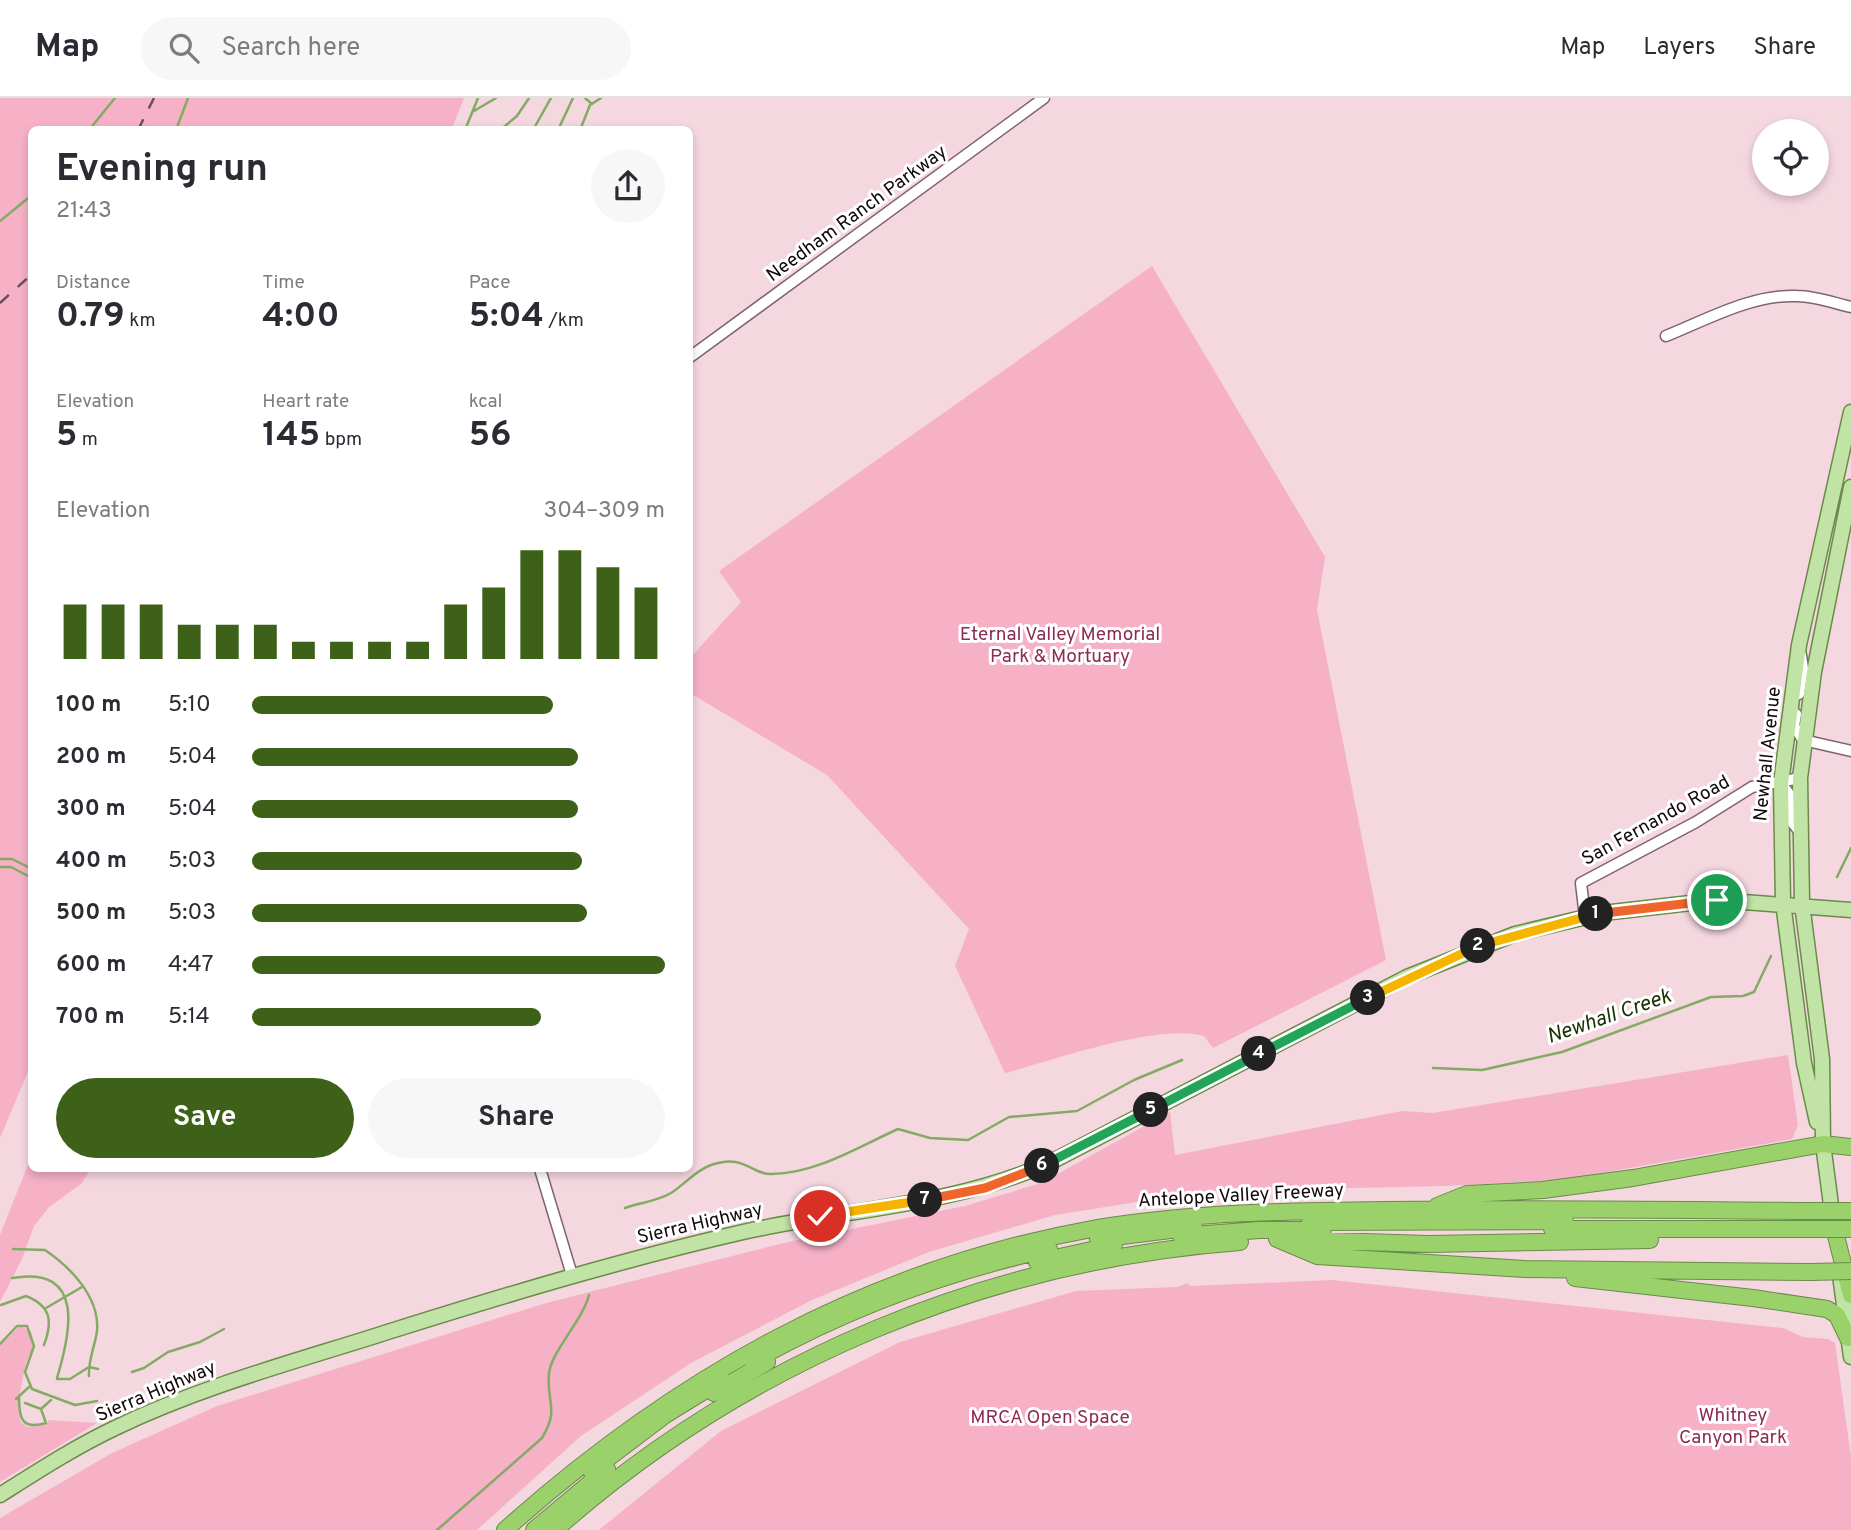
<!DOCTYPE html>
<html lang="en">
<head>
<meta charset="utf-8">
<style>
  body { margin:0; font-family:Overpass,sans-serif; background:#f7f7f7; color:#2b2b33; height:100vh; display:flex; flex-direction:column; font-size:26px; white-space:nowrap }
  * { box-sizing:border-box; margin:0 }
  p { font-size:23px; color:#7c7c81 }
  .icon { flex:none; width:38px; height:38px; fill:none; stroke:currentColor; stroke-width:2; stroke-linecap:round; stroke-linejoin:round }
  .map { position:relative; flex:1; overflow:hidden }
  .drawer { position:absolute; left:28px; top:28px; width:665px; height:1046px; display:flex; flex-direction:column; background:#fff; border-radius:10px; box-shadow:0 4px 10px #0003 }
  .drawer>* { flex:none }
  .fabs { position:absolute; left:1752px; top:21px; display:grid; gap:14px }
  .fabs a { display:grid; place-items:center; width:77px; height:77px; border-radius:50%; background:#fff; box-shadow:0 4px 10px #0003; font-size:35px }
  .pin { position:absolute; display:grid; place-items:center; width:60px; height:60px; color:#fff; margin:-30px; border:4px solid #fff; border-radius:50%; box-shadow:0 2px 7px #0007 }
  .km { position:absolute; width:35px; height:35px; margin:-18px; border-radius:50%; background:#222; color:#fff; font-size:19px; line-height:35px; text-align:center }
  .round { display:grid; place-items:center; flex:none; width:74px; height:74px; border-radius:37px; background:#f7f7f7 }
  .head { display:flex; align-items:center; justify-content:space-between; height:119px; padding:0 28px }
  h1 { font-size:38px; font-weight:700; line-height:52px }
  .stats { display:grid; grid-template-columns:repeat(3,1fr); gap:10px; height:119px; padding:7px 28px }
  .stats div { display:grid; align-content:center }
  .stats b { font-size:35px; font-weight:700 }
  .stats small { font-size:19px; font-weight:400 }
  .stats p { font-size:19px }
  .chart { height:196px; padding:14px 28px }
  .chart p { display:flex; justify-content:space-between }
  .chart svg { width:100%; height:126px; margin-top:7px; stroke:#3e6119; stroke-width:6 }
  .button { display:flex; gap:14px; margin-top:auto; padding:14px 28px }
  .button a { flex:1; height:80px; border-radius:42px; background:#3e6119; color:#fff; font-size:28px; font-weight:700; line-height:80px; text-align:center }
  .button a+a { background:#f7f7f7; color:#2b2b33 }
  ul { padding:0 28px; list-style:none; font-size:23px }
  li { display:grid; grid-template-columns:112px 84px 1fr; align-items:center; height:52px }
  li i { height:18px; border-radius:9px; background:#3e6119 }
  header { display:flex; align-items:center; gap:42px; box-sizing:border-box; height:98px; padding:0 35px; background:#fff; border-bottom:2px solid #e1e1e2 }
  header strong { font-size:33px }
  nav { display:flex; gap:38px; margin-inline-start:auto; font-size:24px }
  .search { width:490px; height:63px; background:#f7f7f7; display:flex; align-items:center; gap:18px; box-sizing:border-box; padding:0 24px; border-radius:38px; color:#7c7c81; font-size:26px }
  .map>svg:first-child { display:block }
  .green { fill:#f6b1c7 }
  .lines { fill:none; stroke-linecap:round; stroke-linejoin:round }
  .stream { stroke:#84ab63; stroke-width:2.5 }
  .minor-casing { stroke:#7e646c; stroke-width:13 }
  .major-casing { stroke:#6a8b49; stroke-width:17 }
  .highway-casing { stroke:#6a8b49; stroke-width:18 }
  .minor { stroke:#fff; stroke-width:10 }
  .major { stroke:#c2e3a6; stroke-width:14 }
  .highway { stroke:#9ad16a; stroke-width:16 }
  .rail { stroke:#635257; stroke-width:2.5; stroke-dasharray:12 12; stroke-linecap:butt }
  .highway-bridge-casing { stroke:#6a8b49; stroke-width:18; stroke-linecap:butt }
  .highway-bridge { stroke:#9ad16a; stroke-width:16 }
  .split-1-casing { stroke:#fff; stroke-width:14 }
  .split-2-casing { stroke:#fff; stroke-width:14 }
  .split-3-casing { stroke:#fff; stroke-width:14 }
  .split-4-casing { stroke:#fff; stroke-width:14 }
  .split-5-casing { stroke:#fff; stroke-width:14 }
  .split-6-casing { stroke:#fff; stroke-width:14 }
  .split-7-casing { stroke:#fff; stroke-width:14 }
  .split-8-casing { stroke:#fff; stroke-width:14 }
  .split-1 { stroke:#f0652b; stroke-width:9 }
  .split-2 { stroke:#f5b400; stroke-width:9 }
  .split-3 { stroke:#f5b400; stroke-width:9 }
  .split-4 { stroke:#22a559; stroke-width:9 }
  .split-5 { stroke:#22a559; stroke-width:9 }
  .split-6 { stroke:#22a559; stroke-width:9 }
  .split-7 { stroke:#f0652b; stroke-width:9 }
  .split-8 { stroke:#f5b400; stroke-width:9 }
  .labels { text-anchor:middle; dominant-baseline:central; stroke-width:6; stroke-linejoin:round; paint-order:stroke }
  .street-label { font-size:19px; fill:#12080b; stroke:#fff }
  .park-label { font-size:19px; fill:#8d2b55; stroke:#fff }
  .water-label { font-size:21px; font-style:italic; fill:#193100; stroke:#fff }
</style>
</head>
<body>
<header>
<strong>Map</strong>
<div class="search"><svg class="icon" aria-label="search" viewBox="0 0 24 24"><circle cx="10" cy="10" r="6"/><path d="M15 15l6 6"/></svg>Search here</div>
<nav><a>Map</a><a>Layers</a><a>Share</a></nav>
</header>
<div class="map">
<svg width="1851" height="1432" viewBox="0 0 1851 1432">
  <rect width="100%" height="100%" fill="#f5d7e0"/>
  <path class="green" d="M0,0H464L452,31L32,32V964L0,1040Z
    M1152,168L1325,459L1317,512L1386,862L1213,950L1204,938C1158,925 1054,962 1005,975L955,868L969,831L827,677L690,595V560L741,504L719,473Z
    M1788,957L1798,1027L1792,1041L1562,1082L1445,1088L1207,1093L1055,1117L929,1154L812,1202L691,1265L581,1338L477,1432H0V1420L112,1355L217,1308L546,1205L788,1144L965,1108L1041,1085L1170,1014L1175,1057L1402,1013L1433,1015Z
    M31,1059L32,1071H91L81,1086L49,1109L34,1128L22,1161L0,1204V1137Z
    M1332,1182L1783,1230L1803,1239L1828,1241L1835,1245L1851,1359V1432H599L721,1333L900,1244L1076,1193L1177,1189L1187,1185L1191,1188Z
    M20,1228L31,1233L34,1248L26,1264L18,1304L21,1324L27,1329L47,1326L49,1322L97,1325L0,1384V1247Z"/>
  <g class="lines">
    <path class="stream" d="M585,0L592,6
      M474,13L496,0
      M89,32L115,0
      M176,32L188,0
      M465,32L478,0
      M500,32L517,18L529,0
      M533,32L551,0
      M558,32L573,0
      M580,32L590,7L601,0
      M0,123L32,97
      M0,761H12L32,771
      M0,769H11L32,780
      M1837,779L1851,750
      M1433,970L1482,972L1562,954L1711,899L1743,898L1754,894L1771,858
      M625,1110C639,1105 658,1103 671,1095C684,1087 696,1072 711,1067C745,1055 751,1077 772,1076C817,1075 858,1049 898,1031L930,1040L968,1042L1009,1019L1077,1013L1134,982L1182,962
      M13,1151L45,1152C70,1169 100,1199 97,1233C95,1248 88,1262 89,1278
      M12,1180C87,1167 70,1237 57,1280
      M1,1207L26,1198C51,1208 53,1223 44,1247
      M46,1210L82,1189
      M0,1246L17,1228H27L34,1248L25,1274L32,1291L75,1307L97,1303
      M132,1274L144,1270L168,1254L200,1244L224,1231
      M57,1281H70L89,1269L98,1271
      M19,1299C19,1321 22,1332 46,1325L41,1311L25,1305
      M16,1301L29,1289
      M41,1311L51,1302
      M437,1432L542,1340C560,1310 546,1305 549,1276C550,1255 583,1222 589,1197"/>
    <defs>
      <path id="minor" d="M1666,238C1706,222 1752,196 1797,198C1814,198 1834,205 1851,209
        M690,259L1044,0
        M1799,596L1803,571L1801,557
        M1796,616L1794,628L1803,642L1851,653
        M1781,685L1789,696V720L1799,733
        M1585,819L1581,785L1696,724L1752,689L1800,680
        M540,1071L572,1177"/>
      <path id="major" d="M1817,1024L1804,965L1783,805L1781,685L1799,547L1851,314
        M1833,1122L1823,1046L1822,961L1802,806L1800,680L1814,574L1851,389
        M1840,1177L1851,1259
        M0,1397C38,1373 75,1349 115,1330C204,1287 301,1262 394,1232C509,1196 625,1161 743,1134C846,1111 954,1108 1051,1064L1407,879L1515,836L1603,815L1717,802L1851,812"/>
      <path id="highway" d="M1437,1108L1467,1096L1543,1092L1633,1080L1823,1046L1851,1049
        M1310,1124L1565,1123
        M1834,1130L1851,1197
        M1552,1131H1806
        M1181,1138L1259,1132H1323
        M1098,1141L1194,1129
        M1277,1141L1317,1158L1525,1171L1812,1174
        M1298,1142L1429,1146L1650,1142
        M1037,1164L1114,1147
        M1575,1180L1753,1200L1827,1211L1837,1217L1848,1240
        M753,1263C844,1212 946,1174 1049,1151
        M714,1295L767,1264
        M591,1373L665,1317L722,1282
        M505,1432C677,1278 868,1171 1097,1130C1193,1114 1291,1113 1388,1112C1526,1110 1665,1112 1804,1113
        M534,1432L607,1371
        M555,1432C746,1263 986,1163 1240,1144"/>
    </defs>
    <use href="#minor" class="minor-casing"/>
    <use href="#major" class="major-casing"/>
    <use href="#highway" class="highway-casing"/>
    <use href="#minor" class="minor"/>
    <use href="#major" class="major"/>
    <use href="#highway" class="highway"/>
    <path class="rail" d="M138,32L154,0
      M0,205L32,176"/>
    <defs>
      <path id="highway-bridge" d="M1804,1113H1851
        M1806,1131H1851
        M1812,1174L1851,1173"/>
    </defs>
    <use href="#highway-bridge" class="highway-bridge-casing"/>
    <use href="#highway-bridge" class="highway-bridge"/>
  </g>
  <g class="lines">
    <defs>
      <path id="split-1" d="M1596,816L1717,802"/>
      <path id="split-2" d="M1478,848L1596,816"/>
      <path id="split-3" d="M1368,900L1478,848"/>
      <path id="split-4" d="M1259,956L1368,900"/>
      <path id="split-5" d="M1151,1012L1259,956"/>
      <path id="split-6" d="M1042,1068L1151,1012"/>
      <path id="split-7" d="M925,1102L985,1090L1042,1068"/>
      <path id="split-8" d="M820,1118L925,1102"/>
    </defs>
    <use href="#split-1" class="split-1-casing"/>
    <use href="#split-2" class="split-2-casing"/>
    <use href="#split-3" class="split-3-casing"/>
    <use href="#split-4" class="split-4-casing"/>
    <use href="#split-5" class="split-5-casing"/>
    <use href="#split-6" class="split-6-casing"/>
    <use href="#split-7" class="split-7-casing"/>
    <use href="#split-8" class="split-8-casing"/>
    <use href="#split-1" class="split-1"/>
    <use href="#split-2" class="split-2"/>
    <use href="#split-3" class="split-3"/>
    <use href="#split-4" class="split-4"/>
    <use href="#split-5" class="split-5"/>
    <use href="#split-6" class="split-6"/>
    <use href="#split-7" class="split-7"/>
    <use href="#split-8" class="split-8"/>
  </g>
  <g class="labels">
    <g class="street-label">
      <text transform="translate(857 116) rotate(-36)">Needham Ranch Parkway</text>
      <text transform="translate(1768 656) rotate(-84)">Newhall Avenue</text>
      <text transform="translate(1656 723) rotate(-29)">San Fernando Road</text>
      <text transform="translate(1241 1098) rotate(-3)">Antelope Valley Freeway</text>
      <text transform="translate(700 1126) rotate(-13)">Sierra Highway</text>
      <text transform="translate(156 1294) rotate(-23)">Sierra Highway</text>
    </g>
    <g class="park-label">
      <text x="1060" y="537">Eternal Valley Memorial<tspan x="1060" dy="22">Park &amp; Mortuary</tspan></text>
      <text x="1733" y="1318">Whitney<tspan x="1733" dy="22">Canyon Park</tspan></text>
      <text x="1050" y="1320">MRCA Open Space</text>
    </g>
    <g class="water-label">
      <text transform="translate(1609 919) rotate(-19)">Newhall Creek</text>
    </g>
  </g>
</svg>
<div class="fabs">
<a><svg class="icon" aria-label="locate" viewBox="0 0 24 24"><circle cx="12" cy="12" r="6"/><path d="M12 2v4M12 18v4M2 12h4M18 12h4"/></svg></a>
</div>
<div class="pin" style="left:1717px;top:802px;background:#1e9e55"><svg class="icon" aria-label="arrive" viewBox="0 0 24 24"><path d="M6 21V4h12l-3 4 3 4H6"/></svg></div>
<div class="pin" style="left:820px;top:1118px;background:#d93025"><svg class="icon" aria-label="check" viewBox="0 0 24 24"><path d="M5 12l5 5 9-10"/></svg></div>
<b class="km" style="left:1596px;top:816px">1</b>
<b class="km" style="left:1478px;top:848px">2</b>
<b class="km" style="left:1368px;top:900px">3</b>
<b class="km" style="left:1259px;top:956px">4</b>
<b class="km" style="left:1151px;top:1012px">5</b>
<b class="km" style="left:1042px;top:1068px">6</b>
<b class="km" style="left:925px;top:1102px">7</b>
<section class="drawer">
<div class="head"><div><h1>Evening run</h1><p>21:43</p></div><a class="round"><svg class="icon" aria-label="share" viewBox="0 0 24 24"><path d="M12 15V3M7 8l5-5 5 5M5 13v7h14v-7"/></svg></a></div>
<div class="stats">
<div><p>Distance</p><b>0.79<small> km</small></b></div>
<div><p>Time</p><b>4:00</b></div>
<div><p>Pace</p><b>5:04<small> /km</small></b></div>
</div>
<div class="stats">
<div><p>Elevation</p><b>5<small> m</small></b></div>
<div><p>Heart rate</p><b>145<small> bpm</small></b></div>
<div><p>kcal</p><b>56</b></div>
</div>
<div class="chart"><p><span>Elevation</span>304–309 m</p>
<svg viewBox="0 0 160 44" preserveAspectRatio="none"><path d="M5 44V25M15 44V25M25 44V25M35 44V32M45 44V32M55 44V32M65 44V38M75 44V38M85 44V38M95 44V38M105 44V25M115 44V19M125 44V6M135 44V6M145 44V12M155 44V19"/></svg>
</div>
<ul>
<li><b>100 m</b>5:10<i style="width:73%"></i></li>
<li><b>200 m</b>5:04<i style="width:79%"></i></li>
<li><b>300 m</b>5:04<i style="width:79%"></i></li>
<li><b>400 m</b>5:03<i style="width:80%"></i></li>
<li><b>500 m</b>5:03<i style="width:81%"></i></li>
<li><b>600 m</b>4:47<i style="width:100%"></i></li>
<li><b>700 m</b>5:14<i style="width:70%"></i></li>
</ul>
<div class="button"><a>Save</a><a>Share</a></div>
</section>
</div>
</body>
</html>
